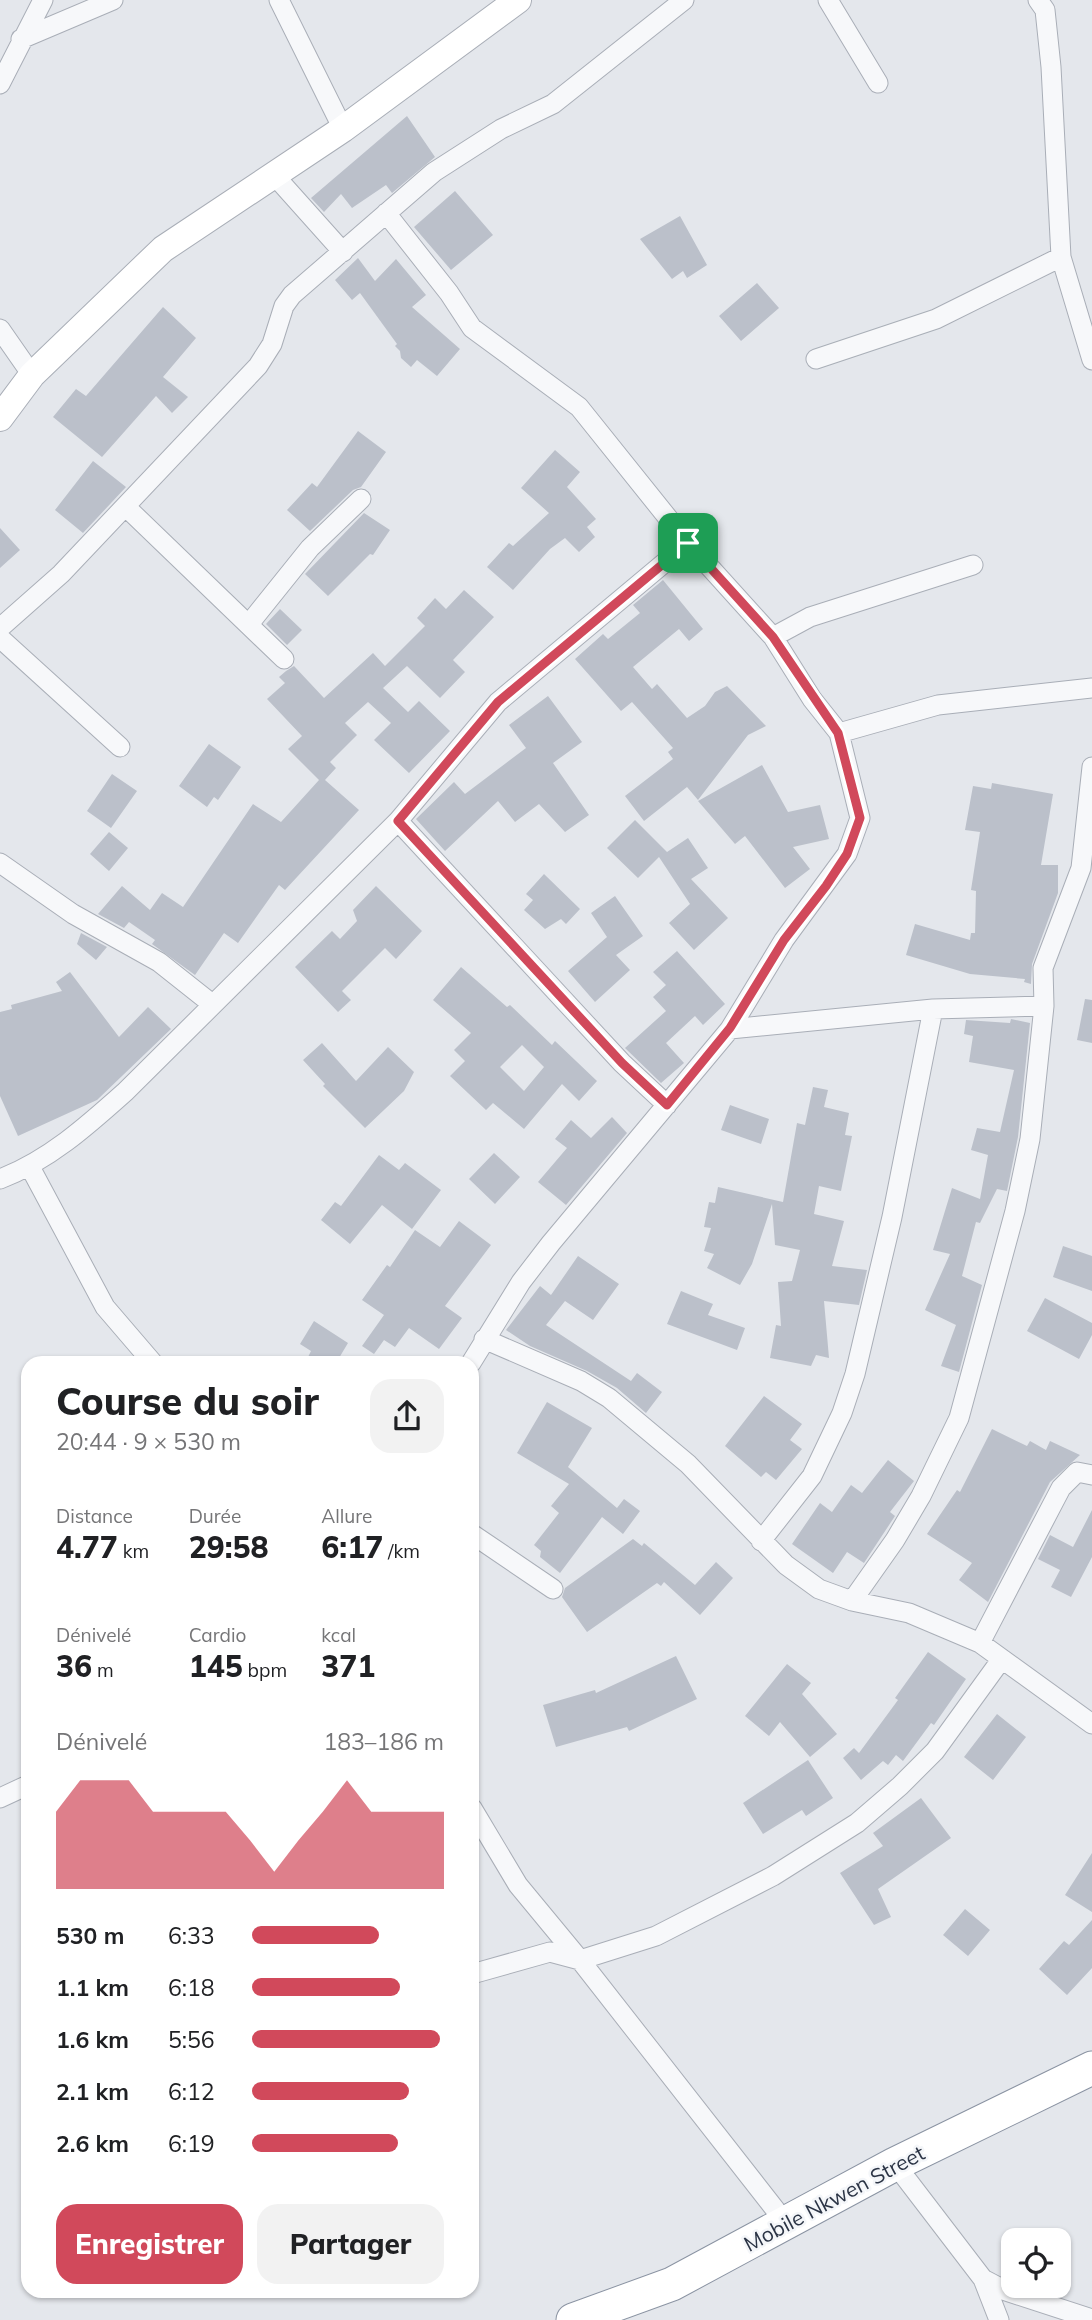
<!DOCTYPE html>
<html lang="fr">
<head>
<meta charset="utf-8">
<style>
  body { margin:0; font-family:Mulish,sans-serif; background:#f2f2f2; color:#202124; height:100vh; display:flex; flex-direction:column; font-size:26px; white-space:nowrap }
  * { box-sizing:border-box; margin:0 }
  p { font-size:23px; color:#757577 }
  .icon { flex:none; width:38px; height:38px; fill:none; stroke:currentColor; stroke-width:2; stroke-linecap:round; stroke-linejoin:round }
  .map { position:relative; flex:1; overflow:hidden }
  .panel { position:absolute; left:21px; top:1356px; width:458px; height:942px; display:flex; flex-direction:column; background:#fff; border-radius:21px; box-shadow:0 2px 5px #0004 }
  .panel>* { flex:none }
  .buttons { position:absolute; left:1001px; top:2228px; display:grid; gap:14px }
  .buttons a { display:grid; place-items:center; width:70px; height:70px; border-radius:14px; background:#fff; box-shadow:0 2px 5px #0004; font-size:35px }
  .pin { position:absolute; display:grid; place-items:center; width:60px; height:60px; color:#fff; margin:-30px; border-radius:14px; box-shadow:0 4px 10px #0006 }
  .round { display:grid; place-items:center; flex:none; width:74px; height:74px; border-radius:21px; background:#f2f2f2 }
  .overview { display:flex; align-items:center; justify-content:space-between; height:119px; padding:0 35px }
  h1 { font-size:38px; font-weight:800; line-height:52px }
  .figures { display:grid; grid-template-columns:repeat(3,1fr); gap:10px; height:119px; padding:7px 35px }
  .figures div { display:grid; align-content:center }
  .figures b { font-size:30px; font-weight:800 }
  .figures small { font-size:19px; font-weight:400 }
  .figures p { font-size:19px }
  .chart { height:196px; padding:14px 35px }
  .chart p { display:flex; justify-content:space-between }
  .chart svg { width:100%; height:126px; margin-top:7px; fill:#d1495b; opacity:.7 }
  .action { display:flex; gap:14px; margin-top:auto; padding:14px 35px }
  .action a { flex:1; height:80px; border-radius:21px; background:#d1495b; color:#fff; font-size:28px; font-weight:800; line-height:80px; text-align:center }
  .action a+a { background:#f2f2f2; color:#202124 }
  ul { padding:0 35px; list-style:none; font-size:23px }
  li { display:grid; grid-template-columns:112px 84px 1fr; align-items:center; height:52px }
  li i { height:18px; border-radius:9px; background:#d1495b }
  .map>svg:first-child { display:block }
  .building { fill:#bbc0ca; fill-rule:evenodd }
  .lines { fill:none; stroke-linecap:round; stroke-linejoin:round }
  .street-casing { stroke:#a9aeb7; stroke-width:21 }
  .secondary-casing { stroke:#a9aeb7; stroke-width:28 }
  .highway-casing { stroke:#8b94a3; stroke-width:35 }
  .street { stroke:#f7f8fa; stroke-width:19 }
  .secondary { stroke:#fff; stroke-width:26 }
  .highway { stroke:#fff; stroke-width:33 }
  .route-casing { stroke:#fff; stroke-width:14 }
  .route { stroke:#d1495b; stroke-width:9 }
  .labels { text-anchor:middle; dominant-baseline:central; stroke-width:5; stroke-linejoin:round; paint-order:stroke }
  .street-label { font-size:21px; fill:#2b3445; stroke:#f4f6f9 }
</style>
</head>
<body>
<div class="map">
<svg width="1092" height="2320" viewBox="0 0 1092 2320">
  <rect width="100%" height="100%" fill="#e4e7ec"/>
  <path class="building" d="M407,116L435,157L392,193L386,185L352,208L341,194L324,212L311,198Z
    M455,191L493,235L451,270L414,227Z
    M680,216L707,265L687,278L683,271L672,279L640,239Z
    M358,258L375,281L396,259L426,295L412,307L460,349L437,376L417,360L411,367L401,358L400,351L395,346L397,344L360,293L352,300L335,280Z
    M757,283L779,308L741,341L719,316Z
    M163,307L196,338L163,377L188,397L172,413L156,396L102,457L53,417L76,389L86,396Z
    M358,431L386,452L361,487L353,490L310,531L287,510L312,483L317,487Z
    M555,450L580,472L567,487L596,519L587,527L595,537L579,552L565,538L550,549L513,590L487,567L509,543L513,546L549,513L521,488Z
    M93,461L126,487L83,533L55,510Z
    M364,513L390,530L373,555L370,554L328,596L305,574Z
    M0,528L20,550L0,568Z
    M663,580L703,629L689,641L679,629L633,667L652,689L657,684L687,718L705,706L715,692L727,686L766,726L748,735L698,800L687,787L644,821L625,796L673,759L668,752L673,748L632,702L621,711L575,659L603,634L608,639L640,613L633,605Z
    M464,590L494,617L453,660L465,672L440,698L407,666L383,688L408,712L419,701L450,731L409,773L374,740L391,723L368,702L345,723L357,735L330,762L336,768L325,780L359,810L285,890L279,885L238,943L224,933L195,975L152,944L155,940L129,922L124,928L98,914L122,886L150,910L162,893L183,907L253,804L281,822L319,780L288,749L302,736L267,699L285,683L279,677L286,671L294,666L324,698L373,653L385,666L425,626L417,618L435,598L446,609Z
    M280,609L302,630L287,645L266,624Z
    M548,696L582,742L553,763L589,815L565,832L539,804L515,822L498,801L445,851L416,819L454,782L465,794L526,748L509,725Z
    M209,744L241,767L218,800L214,797L207,807L179,786Z
    M762,765L788,812L820,805L829,839L793,847L810,869L785,888L745,836L735,844L698,801Z
    M112,774L137,791L111,828L87,811Z
    M992,783L1053,794L1041,865H1058V893L1032,964L1031,984L1024,982L1025,979L970,974L906,955L915,924L970,940L971,933H975L976,891L971,890L980,832L965,830L973,786L991,789Z
    M635,820L667,852L688,838L708,868L691,879L728,918L694,950L669,923L690,904L659,857L638,878L607,848Z
    M109,832L128,848L109,871L90,854Z
    M544,874L580,909L566,924L561,919L545,929L524,910L533,900L526,894Z
    M376,886L422,931L396,959L385,948L342,991L351,1000L338,1012L295,967L332,931L340,939L357,921L353,910Z
    M615,896L643,936L616,955L630,970L595,1002L568,971L607,937L591,913Z
    M81,933L107,947L96,960L77,944Z
    M677,951L725,1004L703,1025L695,1016L666,1043L684,1063L661,1083L625,1048L666,1011L653,997L666,985L653,972Z
    M461,967L507,1007L510,1005L552,1045L555,1041L597,1081L579,1101L562,1084L524,1129L493,1103L486,1110L450,1076L465,1061L454,1050L471,1033L433,1000ZM522,1045L544,1067L524,1091L500,1067Z
    M70,972L119,1037L148,1007L171,1029L97,1100L18,1136L0,1096V1012L12,1009L11,1005L62,991L56,982Z
    M1085,999L1092,1000V1043L1077,1040Z
    M1011,1019L1030,1023L1018,1137L1007,1191L997,1189L980,1223L976,1222L977,1218L962,1276L982,1285L959,1372L941,1366L956,1325L925,1310L950,1254L933,1250L952,1188L980,1199L988,1155L971,1150L977,1128L1000,1132L1014,1070L969,1062L973,1036L964,1034L966,1020L1010,1023Z
    M322,1043L356,1081L388,1047L414,1072L404,1091L365,1128L323,1086L325,1084L303,1060Z
    M813,1087L828,1090L824,1107L849,1113L845,1135L852,1136L841,1191L819,1186L814,1214L844,1221L832,1266L867,1270L859,1305L824,1301L829,1358L816,1355L811,1366L770,1358L776,1325L781,1326L778,1282L792,1281L800,1250L775,1245L772,1204L752,1264L740,1285L707,1268L714,1254L704,1251L711,1228L704,1227L709,1202L715,1203L718,1187L783,1202L797,1123L805,1125Z
    M730,1105L769,1119L761,1144L721,1130Z
    M612,1117L627,1133L566,1205L538,1182L567,1148L555,1139L571,1120L591,1138Z
    M494,1153L520,1177L495,1204L469,1179Z
    M379,1155L399,1170L405,1163L441,1190L412,1229L382,1205L350,1244L321,1220L335,1202L341,1206Z
    M459,1221L491,1245L445,1306L462,1318L439,1349L409,1328L395,1347L384,1340L374,1354L362,1346L384,1315L362,1300L387,1265L390,1267L415,1230L440,1247Z
    M1063,1246L1092,1256V1291L1053,1277Z
    M578,1256L619,1284L593,1320L565,1301L546,1325L631,1381L637,1373L662,1392L646,1413L617,1388L587,1371L530,1346L506,1330L540,1286L551,1295Z
    M681,1291L713,1304L708,1315L745,1328L737,1350L667,1324Z
    M1045,1298L1092,1323V1335L1079,1359L1027,1331Z
    M314,1321L348,1343L336,1363H305L311,1351L300,1344Z
    M764,1396L802,1424L790,1440L802,1449L776,1480L766,1472L761,1477L725,1446Z
    M547,1402L592,1428L568,1467L617,1508L624,1499L640,1511L623,1534L602,1517L560,1573L540,1557L541,1551L534,1545L559,1513L551,1506L569,1484L517,1453Z
    M992,1429L1027,1446L1030,1441L1046,1450L1050,1441L1080,1455L1050,1482L988,1602L959,1580L972,1563L927,1534L957,1490L960,1492Z
    M888,1460L914,1481L890,1512L895,1516L864,1563L847,1552L833,1573L792,1544L820,1503L832,1512L851,1485L862,1493Z
    M1092,1510V1557L1071,1597L1051,1587L1060,1570L1038,1559L1050,1535L1073,1547Z
    M633,1539L642,1546L644,1543L695,1585L716,1562L733,1578L700,1615L664,1582L661,1586L657,1583L587,1632L562,1597L565,1588Z
    M928,1652L966,1679L934,1725L931,1723L903,1761L896,1755L888,1765L883,1761L861,1780L843,1758L854,1748L859,1753L898,1700L895,1698Z
    M676,1656L697,1699L629,1731L627,1727L556,1747L543,1705L595,1690L596,1693Z
    M787,1664L811,1683L802,1694L837,1734L810,1757L780,1722L769,1736L745,1716Z
    M997,1714L1026,1737L993,1780L964,1757Z
    M808,1760L833,1798L806,1816L802,1810L763,1834L743,1803Z
    M921,1798L951,1838L878,1889L891,1917L874,1925L840,1873L883,1846L873,1833Z
    M1092,1853V1912L1065,1895Z
    M965,1909L990,1930L968,1956L943,1935Z
    M1092,1920V1968L1067,1995L1039,1969L1064,1941L1069,1945Z"/>
  <g class="lines">
    <defs>
      <path id="street" d="M279,0L343,129
        M828,0L878,83
        M1038,0L1045,10L1051,67L1061,257L1092,360
        M21,39L113,0
        M0,84L43,0
        M275,176L343,252
        M386,213L449,293L472,328L579,407L688,543L773,637L812,699L839,733L860,818L847,854L784,940L730,1029L551,1243L521,1282L471,1363
        M0,329L32,375
        M816,359L936,319L1061,257
        M126,507L284,659
        M249,624L310,548L361,499
        M0,628L61,574L258,366L272,344L284,306L292,295L434,172L501,129L553,104L684,0
        M773,637L810,617L973,565
        M0,638L120,747
        M839,733L938,705L1092,688
        M398,821L622,1063L667,1105
        M0,863L73,914L159,962L212,1004
        M730,1029L933,1009L1044,1006L1043,968L1081,868L1092,767
        M30,1167L105,1307L153,1363
        M0,1179C48,1161 87,1126 125,1092L398,821L498,702L688,543
        M484,1339L581,1381L609,1398L688,1464L786,1565L819,1589L852,1601L909,1613L980,1643L1092,1724
        M472,1534L553,1589
        M761,1541L812,1476L842,1413L855,1374L892,1217L933,1009
        M852,1601L895,1540L921,1496L959,1418L1015,1211L1030,1139L1044,1006
        M980,1643L1061,1488L1077,1472L1092,1475
        M0,1798L28,1785
        M472,1808L518,1885L580,1960L785,2222
        M472,1974L550,1952L580,1960L656,1936L773,1876L857,1823L900,1786L935,1751L1001,1660
        M895,2164L983,2279L999,2320
        M983,2279L1006,2291L1092,2319"/>
      <path id="secondary" d="M0,418L32,375L163,249L343,129L518,0"/>
      <path id="highway" d="M573,2320L672,2284L895,2164L1092,2068"/>
    </defs>
    <use href="#street" class="street-casing"/>
    <use href="#secondary" class="secondary-casing"/>
    <use href="#highway" class="highway-casing"/>
    <use href="#street" class="street"/>
    <use href="#secondary" class="secondary"/>
    <use href="#highway" class="highway"/>
  </g>
  <g class="lines">
    <defs>
      <path id="route" d="M688,543L773,637L838,733L860,818L847,854L826,886L784,940L730,1028L667,1105L622,1063L398,821L498,702Z"/>
    </defs>
    <use href="#route" class="route-casing"/>
    <use href="#route" class="route"/>
  </g>
  <g class="labels">
    <g class="street-label">
      <text transform="translate(834 2198) rotate(-28)">Mobile Nkwen Street</text>
    </g>
  </g>
</svg>
<div class="buttons">
<a><svg class="icon" aria-label="locate" viewBox="0 0 24 24"><circle cx="12" cy="12" r="6"/><path d="M12 2v4M12 18v4M2 12h4M18 12h4"/></svg></a>
</div>
<div class="pin" style="left:688px;top:543px;background:#1e9e55"><svg class="icon" aria-label="arrive" viewBox="0 0 24 24"><path d="M6 21V4h12l-3 4 3 4H6"/></svg></div>
<section class="panel">
<div class="overview"><div><h1>Course du soir</h1><p>20:44 · 9 × 530 m</p></div><a class="round"><svg class="icon" aria-label="share" viewBox="0 0 24 24"><path d="M12 15V3M7 8l5-5 5 5M5 13v7h14v-7"/></svg></a></div>
<div class="figures">
<div><p>Distance</p><b>4.77<small> km</small></b></div>
<div><p>Durée</p><b>29:58</b></div>
<div><p>Allure</p><b>6:17<small> /km</small></b></div>
</div>
<div class="figures">
<div><p>Dénivelé</p><b>36<small> m</small></b></div>
<div><p>Cardio</p><b>145<small> bpm</small></b></div>
<div><p>kcal</p><b>371</b></div>
</div>
<div class="chart"><p><span>Dénivelé</span>183–186 m</p>
<svg viewBox="0 0 160 44" preserveAspectRatio="none"><path d="M0 44V17L10 6L20 6L30 6L40 17L50 17L60 17L70 17L80 27L90 38L100 27L110 17L120 6L130 17L140 17L150 17L160 17V44z"/></svg>
</div>
<ul>
<li><b>530 m</b>6:33<i style="width:66%"></i></li>
<li><b>1.1 km</b>6:18<i style="width:77%"></i></li>
<li><b>1.6 km</b>5:56<i style="width:98%"></i></li>
<li><b>2.1 km</b>6:12<i style="width:82%"></i></li>
<li><b>2.6 km</b>6:19<i style="width:76%"></i></li>
</ul>
<div class="action"><a>Enregistrer</a><a>Partager</a></div>
</section>
</div>
</body>
</html>
